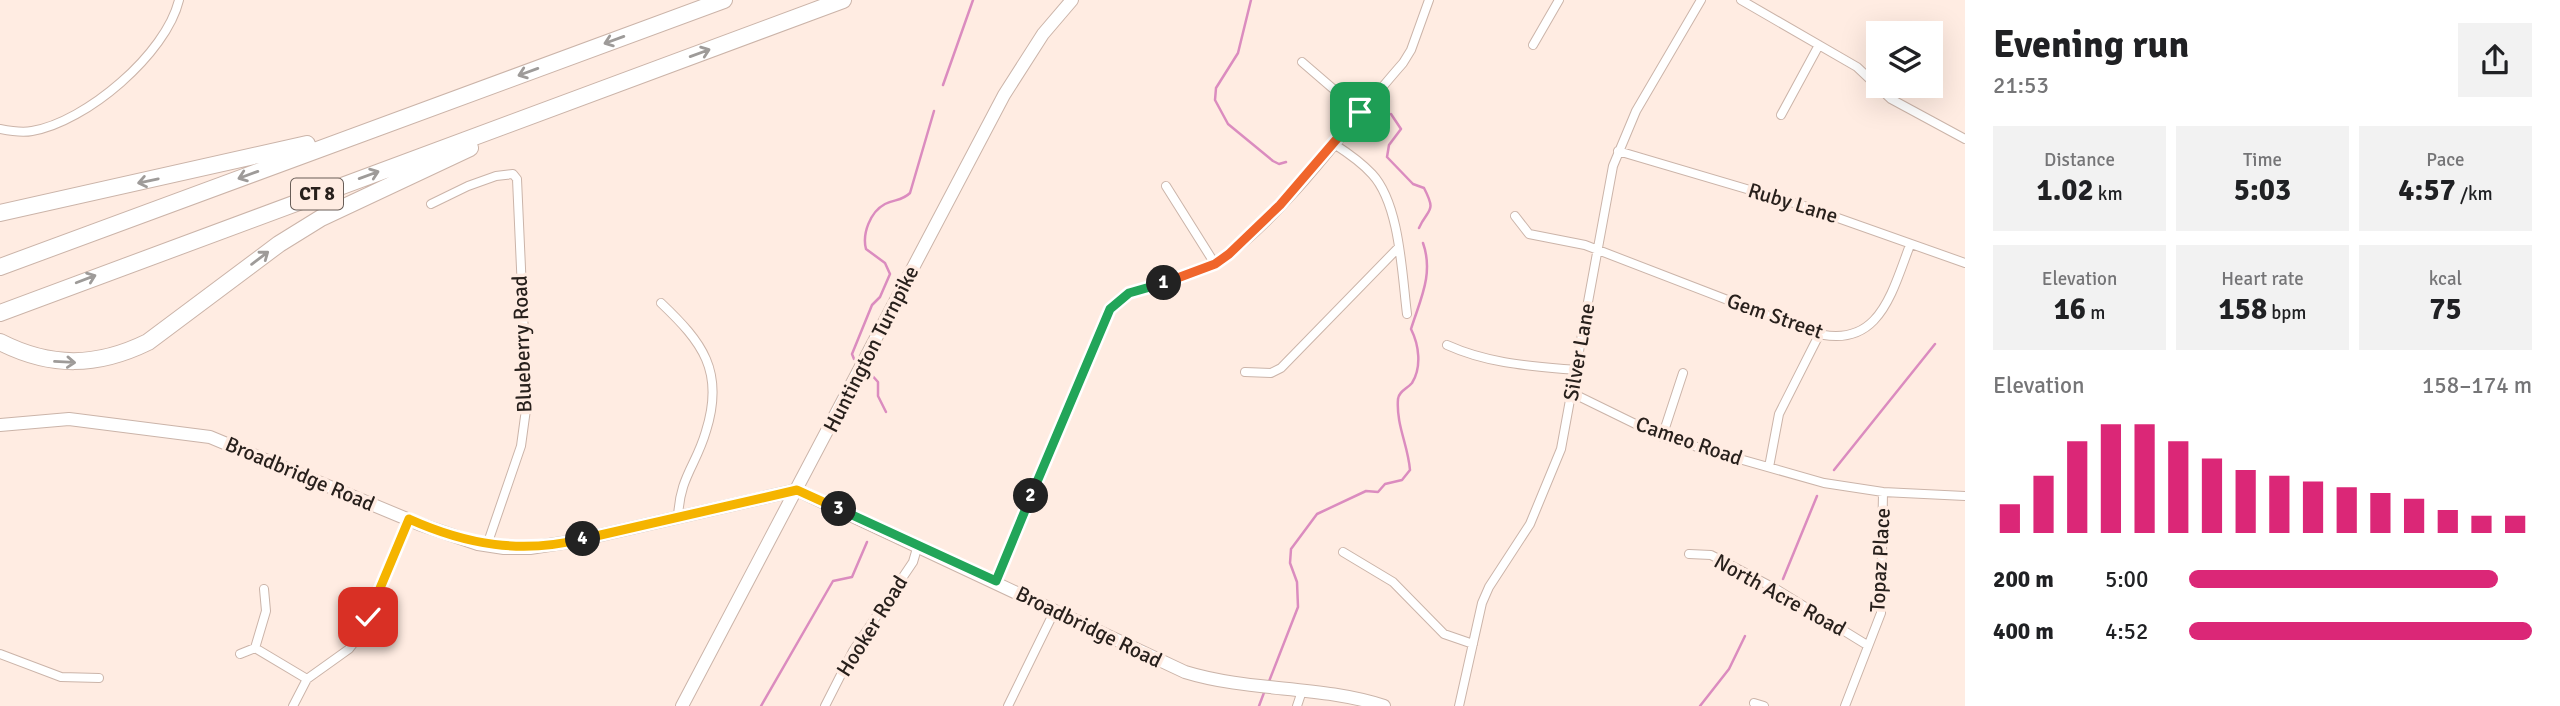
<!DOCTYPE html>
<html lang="en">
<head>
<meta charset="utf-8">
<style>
  body { margin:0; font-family:Signika,sans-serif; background:#f2f2f2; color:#202124; height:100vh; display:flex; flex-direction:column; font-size:26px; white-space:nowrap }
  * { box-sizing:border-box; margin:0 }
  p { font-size:23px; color:#757577 }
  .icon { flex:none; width:38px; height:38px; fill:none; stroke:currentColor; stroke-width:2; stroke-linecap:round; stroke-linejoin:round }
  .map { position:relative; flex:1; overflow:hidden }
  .panel { display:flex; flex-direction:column; background:#fff; width:595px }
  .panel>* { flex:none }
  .tools { position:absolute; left:1866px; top:21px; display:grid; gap:14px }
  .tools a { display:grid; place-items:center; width:77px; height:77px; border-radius:0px; background:#fff; box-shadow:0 7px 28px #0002; font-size:35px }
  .pin { position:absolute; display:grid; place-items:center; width:60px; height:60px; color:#fff; margin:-30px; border-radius:14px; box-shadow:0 4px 10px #0006 }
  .km { position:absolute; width:35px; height:35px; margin:-18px; border-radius:50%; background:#222; color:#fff; font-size:19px; line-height:35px; text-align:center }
  .round { display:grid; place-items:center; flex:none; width:74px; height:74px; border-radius:0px; background:#f2f2f2 }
  .head { display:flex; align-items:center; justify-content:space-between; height:119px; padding:0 28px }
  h1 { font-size:38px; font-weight:800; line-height:52px }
  .figures { display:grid; grid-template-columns:repeat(3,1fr); gap:10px; height:119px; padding:7px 28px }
  .figures div { display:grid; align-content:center; border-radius:0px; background:#f2f2f2; text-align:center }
  .figures b { font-size:30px; font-weight:800 }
  .figures small { font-size:19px; font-weight:400 }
  .figures p { font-size:19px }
  .chart { height:196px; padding:14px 28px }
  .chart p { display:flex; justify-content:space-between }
  .chart svg { width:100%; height:126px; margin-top:7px; stroke:#db2777; stroke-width:6 }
  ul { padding:0 28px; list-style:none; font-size:23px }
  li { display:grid; grid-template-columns:112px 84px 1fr; align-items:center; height:52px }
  li i { height:18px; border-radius:9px; background:#db2777 }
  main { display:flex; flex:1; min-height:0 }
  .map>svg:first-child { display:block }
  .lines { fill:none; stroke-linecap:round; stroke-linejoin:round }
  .stream { stroke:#db8cbf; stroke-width:2.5 }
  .street-casing { stroke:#cbb4a9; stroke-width:10 }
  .secondary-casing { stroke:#cbb4a9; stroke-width:14 }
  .highway-casing { stroke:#cbb4a9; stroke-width:18 }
  .street { stroke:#fff; stroke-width:8 }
  .secondary { stroke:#fff; stroke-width:12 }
  .highway { stroke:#fff; stroke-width:16 }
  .oneway { stroke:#9e9b99 }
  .split-1-casing { stroke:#fff; stroke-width:14 }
  .split-2-casing { stroke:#fff; stroke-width:14 }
  .split-3-casing { stroke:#fff; stroke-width:14 }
  .split-4-casing { stroke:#fff; stroke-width:14 }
  .split-5-casing { stroke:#fff; stroke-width:14 }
  .split-1 { stroke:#f0652b; stroke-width:9 }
  .split-2 { stroke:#22a559; stroke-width:9 }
  .split-3 { stroke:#22a559; stroke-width:9 }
  .split-4 { stroke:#f5b400; stroke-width:9 }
  .split-5 { stroke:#f5b400; stroke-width:9 }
  .labels { text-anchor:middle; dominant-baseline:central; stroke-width:7; stroke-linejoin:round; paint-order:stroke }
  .shield { fill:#ffece2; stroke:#685d57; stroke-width:2 }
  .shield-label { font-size:19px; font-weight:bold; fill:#28201c }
  .street-label { font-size:21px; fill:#28201c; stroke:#ffece2 }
</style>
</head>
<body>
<main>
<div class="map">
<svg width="1965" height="706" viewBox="0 0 1965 706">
  <rect width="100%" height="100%" fill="#ffece2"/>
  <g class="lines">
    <path class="stream" d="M1251,0L1238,53L1216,88L1215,100L1228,124L1273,161L1279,164L1286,162
      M943,85L973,0
      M1391,114L1401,129L1389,145L1387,157L1413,184L1424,188C1437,213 1428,208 1419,228
      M854,359L852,354L872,305L880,297L890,274L885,263L866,249C862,234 870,212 885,204C895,199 902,201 910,193L934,111
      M869,372L878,382V396L886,412
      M1834,470L1935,344
      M1783,579L1817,496
      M1268,684L1298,607L1297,582L1290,563L1291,549L1317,514L1366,491L1378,492L1385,484L1402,480L1410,470C1408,445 1396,425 1398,399C1399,391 1407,389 1412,383C1422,367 1419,345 1411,329C1420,300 1434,274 1423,243
      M761,706L833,581L852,577L867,542
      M1259,706L1265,690
      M1700,706L1729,669L1745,636"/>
    <defs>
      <path id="street" d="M1741,0L1857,67L1891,99L1965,139
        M1533,45L1559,0
        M1302,62L1360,112
        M1781,115L1819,45
        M0,129C10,131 22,133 32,131C86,122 166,54 179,0
        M1334,144C1348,153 1361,162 1372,174C1400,204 1402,275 1407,314
        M1618,151L1804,206L1965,263
        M1166,186L1215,264
        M431,204L468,186L496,176L513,174L517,179L527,402L521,446L487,545
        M1515,216L1529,234L1585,245L1808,331C1878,354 1891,295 1910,245
        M661,303C702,342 725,371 706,431C696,466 680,476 678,517
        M1447,345C1489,364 1531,366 1576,370
        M1245,372L1271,373L1281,368L1398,248
        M1572,393L1662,437L1824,483L1883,492L1965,496
        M1662,437L1683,373
        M1769,467L1779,414L1819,335
        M1343,552L1393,582L1444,634L1473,644
        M1689,554L1711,555L1776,589L1867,645
        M996,581L1110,309C1142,277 1194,282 1230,254C1295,203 1348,125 1403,63L1411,50L1429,0
        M255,648L266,611L264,589
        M0,654L61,677L99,678
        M240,654L255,648L307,679
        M1754,703L1764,706
        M293,706L307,679L349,649L359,636L409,519
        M825,706L853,651L913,562L918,545
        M1008,706L1055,610
        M1297,706L1302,691
        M1459,706L1482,603L1489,587L1530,524L1561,449L1613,166L1636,111L1701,0
        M1845,706L1881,613L1883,492"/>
      <path id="secondary" d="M0,425L69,419L210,437L419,524L478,544L504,548H530L575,541L797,490L1185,672C1250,692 1320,685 1384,706
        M682,706L1004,95L1043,34L1072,0"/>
      <path id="highway" d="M0,213L307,144
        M0,267L724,0
        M0,313L843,0
        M0,342C51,368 97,367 148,342L279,244L321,218L470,148"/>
    </defs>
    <use href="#street" class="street-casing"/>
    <use href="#secondary" class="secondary-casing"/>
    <use href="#highway" class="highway-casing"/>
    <use href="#street" class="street"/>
    <use href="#secondary" class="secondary"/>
    <use href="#highway" class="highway"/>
  </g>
  <defs><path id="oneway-shaft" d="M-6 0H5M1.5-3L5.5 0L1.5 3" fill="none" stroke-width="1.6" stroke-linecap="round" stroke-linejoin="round" transform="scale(1.75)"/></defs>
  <g class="oneway">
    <use href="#oneway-shaft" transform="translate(614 40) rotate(160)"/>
    <use href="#oneway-shaft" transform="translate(700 53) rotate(-20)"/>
    <use href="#oneway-shaft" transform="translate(528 72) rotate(160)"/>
    <use href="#oneway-shaft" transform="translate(248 175) rotate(160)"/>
    <use href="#oneway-shaft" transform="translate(369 175) rotate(-20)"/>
    <use href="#oneway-shaft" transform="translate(148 181) rotate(168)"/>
    <use href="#oneway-shaft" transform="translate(260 258) rotate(-37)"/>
    <use href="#oneway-shaft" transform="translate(86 279) rotate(-21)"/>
    <use href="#oneway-shaft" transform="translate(65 362) rotate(3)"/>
  </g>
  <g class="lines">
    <defs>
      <path id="split-1" d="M1164,283L1215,264L1229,254L1280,205L1360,112"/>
      <path id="split-2" d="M1031,496L1110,309L1129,293L1164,283"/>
      <path id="split-3" d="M839,509L996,581L1031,496"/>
      <path id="split-4" d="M583,539L797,490L839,509"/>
      <path id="split-5" d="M368,617L409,519C467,545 521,554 583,539"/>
    </defs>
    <use href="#split-1" class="split-1-casing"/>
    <use href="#split-2" class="split-2-casing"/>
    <use href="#split-3" class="split-3-casing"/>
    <use href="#split-4" class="split-4-casing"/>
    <use href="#split-5" class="split-5-casing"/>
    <use href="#split-1" class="split-1"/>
    <use href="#split-2" class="split-2"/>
    <use href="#split-3" class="split-3"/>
    <use href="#split-4" class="split-4"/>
    <use href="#split-5" class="split-5"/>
  </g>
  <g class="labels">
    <rect class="shield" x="291" y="178.5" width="52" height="31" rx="5"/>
    <g class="shield-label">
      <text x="317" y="194">CT 8</text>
    </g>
    <g class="street-label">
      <text transform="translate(1793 203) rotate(17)">Ruby Lane</text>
      <text transform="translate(1775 316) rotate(19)">Gem Street</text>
      <text transform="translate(522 344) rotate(-92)">Blueberry Road</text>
      <text transform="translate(871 349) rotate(-63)">Huntington Turnpike</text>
      <text transform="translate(1579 352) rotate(-80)">Silver Lane</text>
      <text transform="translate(1689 441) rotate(19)">Cameo Road</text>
      <text transform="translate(300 474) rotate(23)">Broadbridge Road</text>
      <text transform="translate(1880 560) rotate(-87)">Topaz Place</text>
      <text transform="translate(1780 595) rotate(29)">North Acre Road</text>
      <text transform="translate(872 626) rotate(-58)">Hooker Road</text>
      <text transform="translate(1089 627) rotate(26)">Broadbridge Road</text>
    </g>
  </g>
</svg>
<div class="tools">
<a><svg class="icon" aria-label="layers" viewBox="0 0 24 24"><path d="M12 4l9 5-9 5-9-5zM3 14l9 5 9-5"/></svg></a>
</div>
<div class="pin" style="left:1360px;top:112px;background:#1e9e55"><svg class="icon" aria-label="arrive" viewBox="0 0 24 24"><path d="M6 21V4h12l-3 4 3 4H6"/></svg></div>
<div class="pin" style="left:368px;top:617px;background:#d93025"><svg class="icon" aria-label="check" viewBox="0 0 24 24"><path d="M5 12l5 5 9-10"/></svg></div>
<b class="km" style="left:1164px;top:283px">1</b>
<b class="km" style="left:1031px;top:496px">2</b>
<b class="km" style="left:839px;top:509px">3</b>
<b class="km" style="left:583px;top:539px">4</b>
</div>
<section class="panel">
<div class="head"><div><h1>Evening run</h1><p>21:53</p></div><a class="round"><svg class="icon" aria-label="share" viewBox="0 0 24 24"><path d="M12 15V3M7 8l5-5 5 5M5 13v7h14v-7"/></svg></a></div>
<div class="figures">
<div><p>Distance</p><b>1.02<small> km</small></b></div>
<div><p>Time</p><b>5:03</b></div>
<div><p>Pace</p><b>4:57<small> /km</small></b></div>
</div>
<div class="figures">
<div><p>Elevation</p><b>16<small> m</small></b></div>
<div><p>Heart rate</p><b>158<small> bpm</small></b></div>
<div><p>kcal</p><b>75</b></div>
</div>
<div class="chart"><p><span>Elevation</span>158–174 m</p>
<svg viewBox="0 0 160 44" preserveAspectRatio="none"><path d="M5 44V34M15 44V24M25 44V12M35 44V6M45 44V6M55 44V12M65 44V18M75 44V22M85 44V24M95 44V26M105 44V28M115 44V30M125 44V32M135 44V36M145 44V38M155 44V38"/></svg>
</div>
<ul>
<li><b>200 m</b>5:00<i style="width:90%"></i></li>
<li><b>400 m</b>4:52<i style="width:100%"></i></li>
</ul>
</section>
</main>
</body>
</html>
